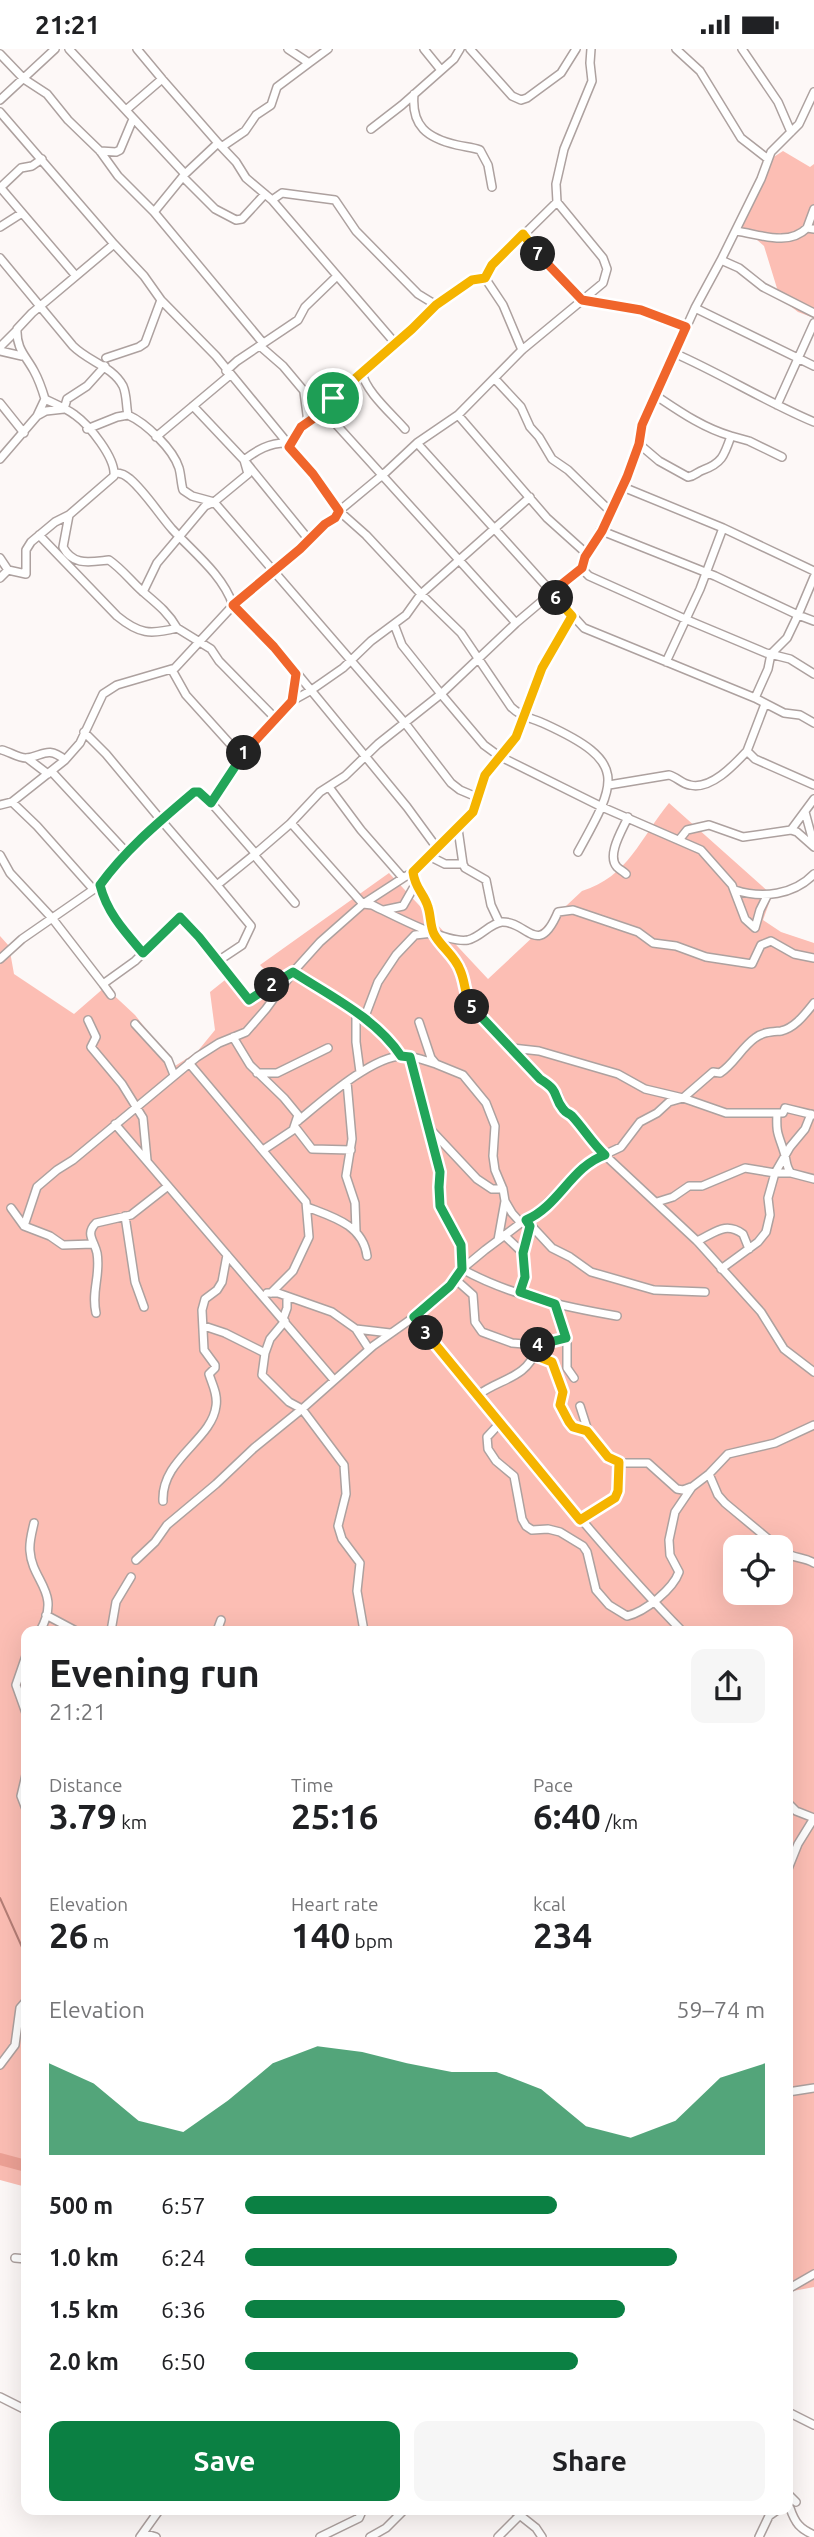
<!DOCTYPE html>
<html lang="en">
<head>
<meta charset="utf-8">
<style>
  body { margin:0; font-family:Ubuntu,sans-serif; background:#f6f6f6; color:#202124; height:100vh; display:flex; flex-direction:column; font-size:26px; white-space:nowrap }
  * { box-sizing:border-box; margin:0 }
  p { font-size:23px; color:#757577 }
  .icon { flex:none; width:38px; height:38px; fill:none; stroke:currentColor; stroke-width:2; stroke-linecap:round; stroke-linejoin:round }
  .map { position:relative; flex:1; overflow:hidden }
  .side { position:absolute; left:21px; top:1577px; width:772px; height:889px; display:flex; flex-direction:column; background:#fff; border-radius:14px; box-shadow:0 7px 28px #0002 }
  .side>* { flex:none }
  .tools { position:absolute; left:723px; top:1486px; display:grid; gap:14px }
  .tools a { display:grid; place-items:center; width:70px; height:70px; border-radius:14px; background:#fff; box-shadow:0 7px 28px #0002; font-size:35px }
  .pin { position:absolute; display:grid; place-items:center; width:60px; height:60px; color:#fff; margin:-30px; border:4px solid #fff; border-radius:50%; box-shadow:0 2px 7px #0007 }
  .km { position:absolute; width:35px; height:35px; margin:-18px; border-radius:50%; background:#222; color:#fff; font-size:19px; line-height:35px; text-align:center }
  .round { display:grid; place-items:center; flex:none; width:74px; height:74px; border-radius:14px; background:#f6f6f6 }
  .overview { display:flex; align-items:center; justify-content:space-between; height:119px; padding:0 28px }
  h1 { font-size:38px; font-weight:600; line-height:52px }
  .metrics { display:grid; grid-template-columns:repeat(3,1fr); gap:10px; height:119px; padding:7px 28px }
  .metrics div { display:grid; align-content:center }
  .metrics b { font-size:35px; font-weight:600 }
  .metrics small { font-size:19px; font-weight:400 }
  .metrics p { font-size:19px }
  .chart { height:196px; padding:14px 28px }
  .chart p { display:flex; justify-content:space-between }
  .chart svg { width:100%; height:126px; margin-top:7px; fill:#0b8043; opacity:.7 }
  .button { display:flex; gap:14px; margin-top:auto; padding:14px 28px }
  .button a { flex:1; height:80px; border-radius:14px; background:#0b8043; color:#fff; font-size:28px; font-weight:600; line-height:80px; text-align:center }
  .button a+a { background:#f6f6f6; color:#202124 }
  ul { padding:0 28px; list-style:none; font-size:23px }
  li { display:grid; grid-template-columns:112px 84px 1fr; align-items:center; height:52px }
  li i { height:18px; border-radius:9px; background:#0b8043 }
  .status { display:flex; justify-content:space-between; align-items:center; height:49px; padding:0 35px; background:#fff; direction:ltr }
  .status svg { height:19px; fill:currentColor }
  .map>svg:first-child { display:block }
  .green { fill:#fcbeb4; fill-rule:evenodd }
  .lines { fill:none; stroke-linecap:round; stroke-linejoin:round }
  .stream { stroke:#b57e76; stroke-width:2 }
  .river { stroke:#eda195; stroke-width:12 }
  .minor-casing { stroke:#ada19f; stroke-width:10 }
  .minor { stroke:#fff; stroke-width:7 }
  .split-1-casing { stroke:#fff; stroke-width:14 }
  .split-2-casing { stroke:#fff; stroke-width:14 }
  .split-3-casing { stroke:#fff; stroke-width:14 }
  .split-4-casing { stroke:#fff; stroke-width:14 }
  .split-5-casing { stroke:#fff; stroke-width:14 }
  .split-6-casing { stroke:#fff; stroke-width:14 }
  .split-7-casing { stroke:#fff; stroke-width:14 }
  .split-8-casing { stroke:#fff; stroke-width:14 }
  .split-1 { stroke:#f0652b; stroke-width:9 }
  .split-2 { stroke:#22a559; stroke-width:9 }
  .split-3 { stroke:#22a559; stroke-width:9 }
  .split-4 { stroke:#f5b400; stroke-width:9 }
  .split-5 { stroke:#22a559; stroke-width:9 }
  .split-6 { stroke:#f5b400; stroke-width:9 }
  .split-7 { stroke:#f0652b; stroke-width:9 }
  .split-8 { stroke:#f5b400; stroke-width:9 }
</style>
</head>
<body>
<div class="status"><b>21:21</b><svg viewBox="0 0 49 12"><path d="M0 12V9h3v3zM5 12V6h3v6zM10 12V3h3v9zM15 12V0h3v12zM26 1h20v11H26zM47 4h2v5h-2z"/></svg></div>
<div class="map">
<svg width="814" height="2488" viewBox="0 0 814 2488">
  <rect width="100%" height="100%" fill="#fdf8f7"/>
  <path class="green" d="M783,102L810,118L814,115V269L798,263L780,249L764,197L740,176L769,111Z
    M669,754L772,846L763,871L781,883L814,894V2238L788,2243V1582H26V2138L0,2131V887L9,897L14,925L74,965L105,938L135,966L175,1017L197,1003L215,981L210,943L225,931L251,950L274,930L260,916L389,824L488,930L582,842C628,828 641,788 669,754ZM735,1498H780V1544H735Z"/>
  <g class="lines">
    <path class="stream" d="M0,1849L26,1907"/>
    <path class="river" d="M0,2110L26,2117"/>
    <defs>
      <path id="minor" d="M69,0L185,125
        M137,0L162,30
        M288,0L309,14L328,0
        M424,0L441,21
        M470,0L512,47L521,51L527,49L561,24L576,0
        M676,0L700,22L741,89L768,110
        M742,0L778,53L791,83
        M0,5L24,30L47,45L68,71L100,102L118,127L154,163L263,294
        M414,45C411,77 427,89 457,96C465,98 472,98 480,101L488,116L492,138
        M0,51L55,0
        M126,61L162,30L218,94L185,125L154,163
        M0,63L114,195L32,264L17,280C16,300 26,307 34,322C39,331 42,340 45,350L37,367L0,410
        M371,80L402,56L454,10L460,0
        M218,94L236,113L246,129L272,151L395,294
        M223,97L245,82L256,66L271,56L277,38L309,14
        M100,102L116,103L120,101L133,70
        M183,128L215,160L236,171L242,170L265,145
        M0,138L76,227
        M1,138L21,119L32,117L42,110
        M272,151L282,144L335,151L356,182L418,245L436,256
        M0,178L22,164
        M807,179L814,160
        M736,182C759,185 788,198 807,179L814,180
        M523,185L544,214L582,251L641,261L686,278
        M114,195L144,227L161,251L216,307L313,425L339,462L366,486L421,545L461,584L511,658C521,668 532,669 545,675C628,713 618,731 578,803
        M0,209L73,297C89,313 112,317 123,337C127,346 126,357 128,366C146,374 173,400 179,419C181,426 181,434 183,441L192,447L214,453L405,674L451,734L460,741L479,749
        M721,211L761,130L771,103L799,75L814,43
        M485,229C480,230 474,230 469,233C451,243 330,347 324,362L516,574
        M695,259L721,211L739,219L763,238L814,264
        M260,297L283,317L304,342L311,348L333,349
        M0,298L17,281
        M522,301L503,256L485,229L492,217L557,153
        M0,302L22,307
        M674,304C722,325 766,353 814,373
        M106,309L139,298L145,294L161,251
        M226,322L237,312L298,271L305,258L337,227
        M362,323C365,342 392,365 405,380
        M495,330L521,358L530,378L539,388L552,410L568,421L611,463
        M304,343L308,373
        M655,346C679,362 703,379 731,387
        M0,354L24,384
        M777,356L814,274
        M193,357L244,411L309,491
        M458,366L547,469L587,505L581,519L589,527L685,570L766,604L790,610L814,625
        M37,367L46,362L64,360L67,350L87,337L105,317
        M87,380L117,368L128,366
        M156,388L230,326
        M417,394L584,579L755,649L784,664L800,666L814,674
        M639,395L659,412L688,428C695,427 697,423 703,421C722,414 724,407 731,387L749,392L782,408
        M289,398L301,378L324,362
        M115,424C122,424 125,426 130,430C146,444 158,464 172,480C194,504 222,525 233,556L287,612L407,758L437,799L413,823L403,829L361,781L329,738
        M623,438L723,479L814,522
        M69,466L63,498C73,517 89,513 109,511C122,520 130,531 142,542C156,554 168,563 177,579
        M602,482L715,527L798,566L814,528
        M39,486L117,567C139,585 150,586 177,579L211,600L219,612L276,670
        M587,505C610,465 634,423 642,376L695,259L814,317
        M0,509L8,521L26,525V501L31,493L55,473L69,466L114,427C116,409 89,376 75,366C66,359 55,355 45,350
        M581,519L516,574L441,645L484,696L499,707L602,758L701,801L732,836L745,870L755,879L760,861L767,847
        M0,529L8,521
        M143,543L157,514L205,457L214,453L248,425L244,411C257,401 269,394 286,394
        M666,613L700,540L723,479
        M172,621L186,646L241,707
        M755,649L768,620L771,605L787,589L798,566L814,572
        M292,652L296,625
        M765,655L747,702L755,710L814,736
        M84,683L106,705L161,771L194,743H199L207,749L255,804
        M2,701C10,703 18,709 26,709C42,708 47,696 65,711
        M27,709L48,725
        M52,723L127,804
        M609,736L669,726C677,728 682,735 690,736C711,741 734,716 747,702
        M12,753L37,777L93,840
        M211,754L241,707L292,652L310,642L343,619L371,592L406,566L421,545L530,448
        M0,756L12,753L65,711L80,694L103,645L117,636L175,619L239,550L273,523L325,475L335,469L339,462L386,423L417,394L458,366L522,301L603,234L607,220L603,209L557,153L556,135L564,100L592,32L590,14L591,0
        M805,763L814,796
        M289,776L320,743L345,727L378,695L441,645L402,596L394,575
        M458,780L463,815L465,819L486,831L491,856L499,873
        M791,781L814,750
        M679,791L687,781L709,776L743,788L791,781L797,783L814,798
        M437,799L473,763L485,726L516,688L542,619L572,567
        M0,806L10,824L52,869L103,935
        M254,806L291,774L363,855L372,856C393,866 447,895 468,891C481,888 490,874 502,873C527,872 538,910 558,863L573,861L638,883L653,894L676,897L706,908L752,915L761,896L771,892L794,905L814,909
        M429,807L445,815H463
        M413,823C415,838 423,845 428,858C431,866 430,877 434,884C440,898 454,907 460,920C465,932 464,945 471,957L540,1030L551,1037L558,1046L564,1062L571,1067L592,1094L697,1192L761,1263L784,1300L814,1323
        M626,825C623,822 620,821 617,818C606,806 623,780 628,768
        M100,836L110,862L143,904
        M735,841C762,850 794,846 814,825
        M384,861L403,857L415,836
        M0,910L22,890L100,836L115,817L161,771L217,836
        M218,912L242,896L251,877L217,836L254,806L295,854
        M111,946L103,935L135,912L179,868L199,888L249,951L293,923L320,893L363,855L403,829
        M356,964V993L360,1023
        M364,970L378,933L396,906L415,886L433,884
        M88,971L96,988L91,998L122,1035L143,1069L147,1111
        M419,973L431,1009L436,1015L463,1026L486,1054L495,1077L493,1107L495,1121L503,1140L505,1152L512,1164L521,1174
        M135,975L168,1011L174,1026
        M233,988L250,1016L284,1049L298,1066L293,1081L263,1101
        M512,999L539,1002L618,1025L645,1040L683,1049L726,1064H783L785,1059L814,1066
        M410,1008L431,1081L477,1130L492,1140H503
        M189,1014L306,1153L309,1188L293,1222L271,1244
        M257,1024H277L328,999
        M347,1033L352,1090L346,1127L355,1154L356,1182
        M777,1064C776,1085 778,1084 784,1103C787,1111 785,1117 791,1124
        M298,1072C321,1053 374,1005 404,1007C415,1007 426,1012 436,1015
        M115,1075L334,1331
        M295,1078L312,1100L351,1101
        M431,1081L433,1102L440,1123L439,1138L440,1157L461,1196L462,1220C508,1246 565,1258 617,1267
        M657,1153L673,1148L689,1137H702L745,1119L775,1124H791L814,1130
        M307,1158C333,1168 363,1176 367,1207
        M11,1159L24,1177L50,1187L63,1196L93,1195
        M125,1167L135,1233L144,1258
        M526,1171L552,1199L570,1208L591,1223L654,1241L705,1243
        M24,1177L37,1138L57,1121L73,1111L197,1008L219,994L246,983L266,960L293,923C330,947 375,969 401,1007
        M504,1186L523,1204
        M498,1191L505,1152
        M697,1192C715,1184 725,1172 743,1185L749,1200
        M721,1220L758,1193L766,1183L770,1166L768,1149L775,1124L790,1098L805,1080L811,1065
        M455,1230L473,1246L475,1273L482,1283L512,1294L536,1296L566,1289
        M520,1243L525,1228L523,1204L530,1177
        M267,1244H278L332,1263L356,1280L369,1300
        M555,1255L567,1292V1319L574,1329
        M96,1264C91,1242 101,1226 97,1204C94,1191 85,1185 96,1174L131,1166L168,1137
        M414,1268C435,1296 457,1321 479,1347C545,1427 609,1507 682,1582
        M283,1270L287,1259V1248
        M204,1277L225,1284L265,1304L262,1326L289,1353L302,1360L344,1416L346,1445L338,1477L342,1490L360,1514L357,1542L364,1582
        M356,1280L390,1284
        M265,1304L270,1290L285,1272
        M534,1306L552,1313L563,1343L560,1356L569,1373L573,1378L588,1382
        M478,1346C499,1330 527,1329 536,1301
        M580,1357L588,1382L608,1408L623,1414H648L677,1440L683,1441L691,1438
        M500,1374L487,1388L488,1400L496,1412L514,1427L522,1470L526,1477L532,1481L548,1480L560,1483L583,1497L587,1503L596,1541L609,1556L627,1567C645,1563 673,1540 679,1523L670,1506L669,1491L675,1463L692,1438L709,1425L728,1405L775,1394L814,1376
        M709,1425L718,1446L725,1454L778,1498
        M163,1452C161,1410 212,1391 216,1357C218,1345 212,1335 209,1325L215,1319V1316L204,1301L202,1261L205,1250L217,1241L222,1233L227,1206
        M580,1471L615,1449L618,1442L619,1413
        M34,1474C32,1483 29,1493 30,1502C32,1533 62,1543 40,1582
        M780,1500C793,1511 803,1507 814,1514
        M136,1511L155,1493L167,1476L216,1435L254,1399L302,1360L373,1297L414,1268L450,1237L462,1220L485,1201L521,1174L533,1168L589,1113L621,1098L640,1073L657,1064L669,1053L683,1049L713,1023L720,1024C734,1015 741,999 755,989C763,983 771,983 781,982C795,979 805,965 814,954
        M46,1566L76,1582
        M111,1582L116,1553L131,1528
        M217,1582L221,1571
        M26,1607L16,1636L26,1664
        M26,1726L21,1747L26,1760
        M788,1754L796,1762L814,1769L798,1795L788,1820
        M0,2016L15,1996L20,1959L26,1952
        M788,2043L814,2039
        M15,2209L26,2210
        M788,2240L814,2225
        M0,2348L26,2361
        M788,2363L814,2376
        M788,2445L796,2453
        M788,2459H790C795,2474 800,2480 814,2486
        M512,2460L536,2479L542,2488
        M143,2484L156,2488
        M140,2488L160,2460
        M320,2488L359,2469L363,2460
        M370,2488L386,2479L405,2460
        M498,2488L520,2466
        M759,2488L769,2467L779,2460"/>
    </defs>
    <use href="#minor" class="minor-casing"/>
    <use href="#minor" class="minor"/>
  </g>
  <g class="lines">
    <defs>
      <path id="split-1" d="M244,704L292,652L296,625L274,598L233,556L300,500L325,475L335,469L339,462L313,425L289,398L301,378L324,362L333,349"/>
      <path id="split-2" d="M244,704L211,754L199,743H194C160,772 126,800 100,836C107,864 125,883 143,904L180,868L199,888L249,951L272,936"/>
      <path id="split-3" d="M272,936L293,923C330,947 376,969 401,1007L410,1008L440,1123L439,1138L440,1157L461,1196L462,1220L450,1237L414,1268L426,1284"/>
      <path id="split-4" d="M426,1284L580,1471L615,1449L618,1442L619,1413L608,1408L587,1382L573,1378L569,1373L560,1356L563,1343L552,1313L534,1306L536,1296H538"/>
      <path id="split-5" d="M472,958L540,1030C561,1043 552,1046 563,1060C568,1066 566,1062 572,1067C584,1080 592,1094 605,1106C572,1117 558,1158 526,1171L530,1177L523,1204L525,1228L520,1243L555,1255L566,1289L538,1296"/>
      <path id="split-6" d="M472,958C464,946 466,934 460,921C455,907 441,898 434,885C430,877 431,867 428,858C424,844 415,840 413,823L473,763L485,726L516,688L542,619L572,567L556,549"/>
      <path id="split-7" d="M538,205L582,251L641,261L686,278L642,376L639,395L627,428L602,482L585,508L582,519L552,543L556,549"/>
      <path id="split-8" d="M333,349L412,280L436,256L472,231L485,229L492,216L523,185L538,205"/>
    </defs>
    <use href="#split-1" class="split-1-casing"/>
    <use href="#split-2" class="split-2-casing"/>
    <use href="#split-3" class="split-3-casing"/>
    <use href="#split-4" class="split-4-casing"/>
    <use href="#split-5" class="split-5-casing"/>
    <use href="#split-6" class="split-6-casing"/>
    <use href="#split-7" class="split-7-casing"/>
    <use href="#split-8" class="split-8-casing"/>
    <use href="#split-1" class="split-1"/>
    <use href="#split-2" class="split-2"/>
    <use href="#split-3" class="split-3"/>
    <use href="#split-4" class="split-4"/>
    <use href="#split-5" class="split-5"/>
    <use href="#split-6" class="split-6"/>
    <use href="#split-7" class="split-7"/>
    <use href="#split-8" class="split-8"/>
  </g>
</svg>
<div class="tools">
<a><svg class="icon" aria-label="locate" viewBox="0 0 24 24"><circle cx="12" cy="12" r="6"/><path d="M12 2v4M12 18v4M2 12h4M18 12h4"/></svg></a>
</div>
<div class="pin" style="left:333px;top:349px;background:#1e9e55"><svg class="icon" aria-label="arrive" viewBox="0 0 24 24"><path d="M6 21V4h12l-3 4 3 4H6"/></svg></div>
<b class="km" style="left:244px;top:704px">1</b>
<b class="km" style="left:272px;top:936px">2</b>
<b class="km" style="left:426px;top:1284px">3</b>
<b class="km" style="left:538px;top:1296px">4</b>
<b class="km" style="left:472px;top:958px">5</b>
<b class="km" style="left:556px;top:549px">6</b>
<b class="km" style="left:538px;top:205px">7</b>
<section class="side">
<div class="overview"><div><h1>Evening run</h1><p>21:21</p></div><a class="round"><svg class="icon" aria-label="share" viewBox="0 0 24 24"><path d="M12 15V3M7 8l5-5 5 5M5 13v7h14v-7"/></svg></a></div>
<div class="metrics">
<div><p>Distance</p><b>3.79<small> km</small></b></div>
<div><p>Time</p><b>25:16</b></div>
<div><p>Pace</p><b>6:40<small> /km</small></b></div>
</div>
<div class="metrics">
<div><p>Elevation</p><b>26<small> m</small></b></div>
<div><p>Heart rate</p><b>140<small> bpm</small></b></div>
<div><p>kcal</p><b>234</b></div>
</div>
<div class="chart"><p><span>Elevation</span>59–74 m</p>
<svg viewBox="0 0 160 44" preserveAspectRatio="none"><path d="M0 44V12L10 19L20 32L30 36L40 25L50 12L60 6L70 8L80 12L90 15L100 15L110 21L120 34L130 38L140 32L150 17L160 12V44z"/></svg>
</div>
<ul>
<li><b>500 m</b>6:57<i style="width:60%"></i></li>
<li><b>1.0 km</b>6:24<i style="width:83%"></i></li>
<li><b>1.5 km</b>6:36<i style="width:73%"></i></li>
<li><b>2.0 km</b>6:50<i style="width:64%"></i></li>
</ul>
<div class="button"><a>Save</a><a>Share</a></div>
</section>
</div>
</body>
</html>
